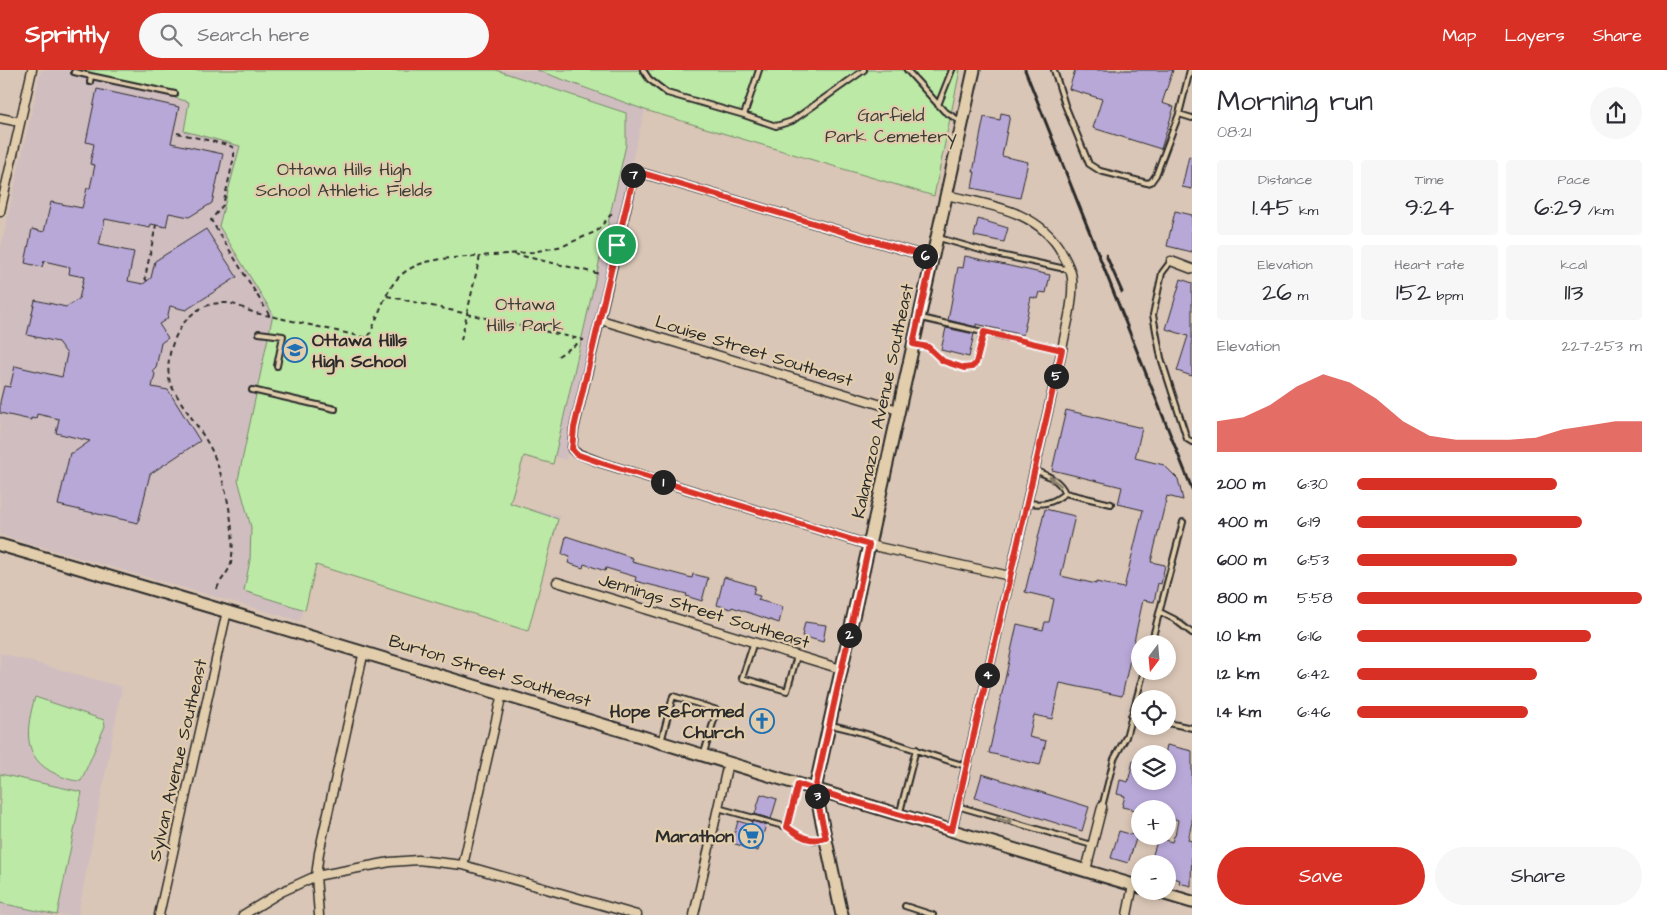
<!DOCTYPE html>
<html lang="en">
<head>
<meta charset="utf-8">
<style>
  body { margin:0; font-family:"Architects Daughter",sans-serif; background:#f7f7f7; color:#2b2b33; height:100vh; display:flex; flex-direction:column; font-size:19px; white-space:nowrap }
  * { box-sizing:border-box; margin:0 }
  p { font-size:16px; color:#7c7c81 }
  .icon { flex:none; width:28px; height:28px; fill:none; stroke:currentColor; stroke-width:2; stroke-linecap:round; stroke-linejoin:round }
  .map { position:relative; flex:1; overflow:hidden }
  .side { display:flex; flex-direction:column; background:#fff; width:475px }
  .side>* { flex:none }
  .needle { width:32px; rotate:196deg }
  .fabs { position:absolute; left:1131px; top:565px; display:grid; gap:10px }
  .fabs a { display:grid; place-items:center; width:45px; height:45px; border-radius:50%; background:#fff; box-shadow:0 2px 8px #0003; font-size:25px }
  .pin { position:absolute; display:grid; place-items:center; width:42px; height:42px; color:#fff; margin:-21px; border:2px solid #fff; border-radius:50%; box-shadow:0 1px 5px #0007 }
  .km { position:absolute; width:25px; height:25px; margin:-12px; border-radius:50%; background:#222; color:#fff; font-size:14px; line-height:25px; text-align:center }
  .round { display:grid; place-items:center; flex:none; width:52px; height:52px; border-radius:26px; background:#f7f7f7 }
  .summary { display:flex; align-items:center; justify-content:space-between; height:85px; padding:0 25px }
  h1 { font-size:28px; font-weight:600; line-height:38px }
  .stats { display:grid; grid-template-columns:repeat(3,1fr); gap:8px; height:85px; padding:5px 25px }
  .stats div { display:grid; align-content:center; border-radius:5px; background:#f7f7f7; text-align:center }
  .stats b { font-size:25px; font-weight:600 }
  .stats small { font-size:14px; font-weight:400 }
  .stats p { font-size:14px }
  .chart { height:140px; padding:10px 25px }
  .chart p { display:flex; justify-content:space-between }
  .chart svg { width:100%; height:90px; margin-top:5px; fill:#d93025; opacity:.7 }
  .primary-button { display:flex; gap:10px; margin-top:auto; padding:10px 25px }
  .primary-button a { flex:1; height:58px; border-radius:30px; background:#d93025; color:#fff; font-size:20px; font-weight:600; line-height:58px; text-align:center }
  .primary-button a+a { background:#f7f7f7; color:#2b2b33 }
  ul { padding:0 25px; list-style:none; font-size:16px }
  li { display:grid; grid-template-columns:80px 60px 1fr; align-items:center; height:38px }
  li i { height:12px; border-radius:6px; background:#d93025 }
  header { display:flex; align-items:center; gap:30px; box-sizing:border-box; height:70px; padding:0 25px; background:#d93025; color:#fff }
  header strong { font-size:24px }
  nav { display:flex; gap:28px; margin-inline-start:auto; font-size:18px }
  .search { width:350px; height:45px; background:#f7f7f7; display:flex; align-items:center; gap:12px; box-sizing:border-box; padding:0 18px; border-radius:28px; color:#7c7c81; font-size:19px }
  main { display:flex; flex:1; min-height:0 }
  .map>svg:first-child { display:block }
  .built { fill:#d0bdc0 }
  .green { fill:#bce9a6; stroke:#748a68 }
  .building { fill:#b8a8d8; stroke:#2b2b2b }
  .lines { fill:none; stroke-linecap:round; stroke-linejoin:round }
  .service-casing { stroke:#2b2b2b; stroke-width:8 }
  .minor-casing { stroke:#2b2b2b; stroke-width:11 }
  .secondary-casing { stroke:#2b2b2b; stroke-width:15 }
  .path { stroke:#2b2b2b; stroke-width:2; stroke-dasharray:5 4; stroke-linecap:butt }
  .service { stroke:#e2cead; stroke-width:4 }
  .minor { stroke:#e2cead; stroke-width:8 }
  .secondary { stroke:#e2cead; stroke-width:11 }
  .rail { stroke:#2b2b2b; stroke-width:3 }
  .oneway { stroke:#867c6c }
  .route-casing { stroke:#fff; stroke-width:10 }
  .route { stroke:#d93025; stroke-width:6 }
  .labels { text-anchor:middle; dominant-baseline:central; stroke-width:4.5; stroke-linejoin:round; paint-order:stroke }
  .park-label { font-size:18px; fill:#3a3e37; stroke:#e2cead }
  .poi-label { font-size:18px; font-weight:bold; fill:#2b2b2b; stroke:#e2cead; text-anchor:end }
  .street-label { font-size:18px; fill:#2b2b2b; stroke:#e2cead }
</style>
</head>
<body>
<header>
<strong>Sprintly</strong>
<div class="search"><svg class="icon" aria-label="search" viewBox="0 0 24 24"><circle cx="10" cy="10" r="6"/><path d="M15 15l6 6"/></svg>Search here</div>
<nav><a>Map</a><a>Layers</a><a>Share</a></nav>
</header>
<main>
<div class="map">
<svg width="1192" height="845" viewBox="0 0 1192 845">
  <rect width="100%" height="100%" fill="#dac6b6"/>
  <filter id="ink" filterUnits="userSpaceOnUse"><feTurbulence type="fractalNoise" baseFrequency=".02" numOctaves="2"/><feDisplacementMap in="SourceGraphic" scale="10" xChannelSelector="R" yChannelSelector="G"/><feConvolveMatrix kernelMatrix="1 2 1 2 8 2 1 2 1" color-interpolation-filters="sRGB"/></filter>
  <g filter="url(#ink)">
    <path class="built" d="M41,0H537L645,40L630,98L566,390L527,379L510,435L560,445L524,557L316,493L300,551L0,465V181Z
      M0,583L122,617L78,845H0Z"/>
    <path class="green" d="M81,0H496L626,43V75L553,394L524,386L510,433L558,449L528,561L316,495L305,540L244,521L250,490L251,457L238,410L273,244L219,156L240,76L184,61L189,32Z
      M537,0H960L934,126L645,40Z
      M35,627L104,650L105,656L81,711C72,711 64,708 56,704C21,688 26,658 35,627Z
      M0,704L82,722L57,845L0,833Z"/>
    <path class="building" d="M1075,0H1173L1162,33L1174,37L1161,79L1093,58L1102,29L1069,19Z
      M97,19L179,37L171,73L223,84L212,133L189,147L169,143L166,157L151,154L150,158L105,149L99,175L134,182L128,211L143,214L151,208L155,191L206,159L237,207L186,240L170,236L167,249L159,254L168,268L161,273L156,298L153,301L155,304L152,317L168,320L200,371L150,404L138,453L58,435L70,383H73L90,371L56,363L59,349L37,344L36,349L31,348V350L0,343V332L4,316L10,317L15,296L62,307L67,284L58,272L27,265L35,230L66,237L79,229L84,207L69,204L70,197L44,191L42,197L25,193L32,159L44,162L51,132L82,138L87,118H90L95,95L90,94L94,74L86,72Z
      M1001,43L1010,45L1002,86L1028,92L1020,128L972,118L975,102H973L984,47L1000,50Z
      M1189,86L1192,87V119L1182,117Z
      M1175,141L1192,145V182L1167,176Z
      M978,149L1008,158L1004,172L974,166Z
      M965,186L1050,205L1046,223L1040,222L1038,229L1031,227L1023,265L976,254V257L948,250L958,197L963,198Z
      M1181,209L1192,213V306L1177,301L1188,266L1166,259Z
      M946,258L974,264L969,287L941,280Z
      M1066,340L1142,358L1135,388L1164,395L1178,409L1183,430L1167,426L1151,492L1165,495L1161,514L1158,513L1154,532L1143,530L1122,626L1060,613L1052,649L1034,645L1029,667L1046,671L1040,695L989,683L1017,554L1043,560L1045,552H1049L1054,529L1025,522L1045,439L1075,446L1061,506L1096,514V512L1124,518L1143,440L1118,434L1122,417L1052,400Z
      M566,466L633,488L632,492L692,508L693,504L708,508L702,531L686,526L687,524L635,511L636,507L606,498L605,501L584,494L583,498L568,493L570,487L562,484Z
      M724,507L755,516L753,524L760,526L758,530L783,537L779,553L732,537L731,539L717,535Z
      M805,552L826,555L823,572L802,566Z
      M1167,675L1192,681V752L1188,770L1192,771L1191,816L1179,813L1180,810L1168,807V794H1150L1158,768L1172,772L1174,766H1175L1178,750L1168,747V739H1140V741L1122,737L1125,726L1117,724L1120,710L1128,712L1133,691L1140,692V711H1168V684H1165Z
      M982,704L1089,737L1082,761L975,728Z
      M761,724L777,729L771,749L755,744Z
      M738,751L751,755L752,751L766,755L758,781L732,773Z
      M1119,761L1137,766L1128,793L1111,788Z"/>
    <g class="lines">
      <defs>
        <path id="service" d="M643,0L649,9L667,23L744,45L759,0
          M907,0L944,41L960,51
          M1054,0L1065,35L1089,94L1100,101L1147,113L1151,112L1156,105L1179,44L1190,0
          M74,2L91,6L90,12
          M91,6L175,24
          M938,35L952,0
          M1179,44L1192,48
          M744,45L776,56L792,51L864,0
          M939,168L991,183L1070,200
          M1171,191L1162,203L1153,245L1161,288L1187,369L1192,372
          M921,248L1062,280
          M259,263L283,266L277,296
          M915,275L928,277L943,291L964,298L972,297L976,293L983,262
          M252,320L335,339
          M1065,423L1111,434
          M1027,433C1043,435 1052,434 1065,423C1060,410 1047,405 1034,400
          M1160,542L1174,549L1192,563
          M754,572L742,608L787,621L797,586
          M1151,574L1183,452
          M1131,646L1140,648
          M1168,653L1192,658
          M830,655C877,664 920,683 966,696
          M661,672L673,626L717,640L704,683
          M957,736L1092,775
          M1102,737L1114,689L1126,667L1144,601
          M718,738L787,757L804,768L815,771L824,768
          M900,742L916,679
          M787,757L797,715
          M905,836L933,845"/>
        <path id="minor" d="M0,48L20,52
          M946,125C989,135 1039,140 1062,183C1066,190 1071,199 1072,208C1074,233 1066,256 1062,280L952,760
          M0,142L32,0
          M932,188L635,101L574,359L572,379L576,383L602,393L869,475L1010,506
          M1171,191L1192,199
          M601,250L898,340
          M557,512L841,599
          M463,795L502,624
          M1086,800L1102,737
          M159,845L227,541
          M243,845L281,822L316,806L390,792L418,790L463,795L637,845
          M319,845L316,806L319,783L364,581
          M694,845L728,693
          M1127,845L1133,815"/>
        <path id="secondary" d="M0,475C381,585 760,704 1140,817
          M1155,821L1192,832
          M842,845L815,719L974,0"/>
      </defs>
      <use href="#service" class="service-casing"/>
      <use href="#minor" class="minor-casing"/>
      <use href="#secondary" class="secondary-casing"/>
      <path class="path" d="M177,63L228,75L234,78V87L223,135L211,150L270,246L368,268C376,252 381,234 390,219C408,186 448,189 480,186
        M514,184L600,204
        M147,211L145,208L156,155
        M387,226L584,270
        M461,270L480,186L533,182L563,176L597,161L613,142
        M558,286L583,270
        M217,519C220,509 229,503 231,493C237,461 225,410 212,381C200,357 182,337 170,313C162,280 184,233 222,233C235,232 243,239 255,243C259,244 265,245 270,246"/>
      <use href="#service" class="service"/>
      <use href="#minor" class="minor"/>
      <use href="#secondary" class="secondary"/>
      <path class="rail" d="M1025,0L1192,419
        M1106,185L1122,222"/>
    </g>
    <defs><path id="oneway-shaft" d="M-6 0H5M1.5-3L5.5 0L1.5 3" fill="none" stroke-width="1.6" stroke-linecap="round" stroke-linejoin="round" transform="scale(1.25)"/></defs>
    <g class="oneway">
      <use href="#oneway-shaft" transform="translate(1055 411) rotate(-142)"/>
      <use href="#oneway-shaft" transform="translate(1004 750) rotate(16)"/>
    </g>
  </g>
  <g class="lines" filter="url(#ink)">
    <defs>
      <path id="route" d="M617,175L574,358L572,379L576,384L602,393L869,475L815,720L798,714L787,757C801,766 808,773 826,768L815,720L952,760L1062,280L984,262L976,293L972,297L964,298L943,291L928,277L913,274L932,188L635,101L617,175"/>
    </defs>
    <use href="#route" class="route-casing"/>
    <use href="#route" class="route"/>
  </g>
  <defs>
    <symbol id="school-ring" viewBox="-11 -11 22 22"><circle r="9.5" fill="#e2cead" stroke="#1f6fb2" stroke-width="1.5"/><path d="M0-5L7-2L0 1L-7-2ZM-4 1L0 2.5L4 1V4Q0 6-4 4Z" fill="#1f6fb2"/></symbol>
    <symbol id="church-ring" viewBox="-11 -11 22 22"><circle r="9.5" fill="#e2cead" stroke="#1f6fb2" stroke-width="1.5"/><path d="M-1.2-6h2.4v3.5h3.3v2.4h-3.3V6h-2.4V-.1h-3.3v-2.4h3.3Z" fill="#1f6fb2"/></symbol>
    <symbol id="supermarket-ring" viewBox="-11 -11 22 22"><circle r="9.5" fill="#e2cead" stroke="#1f6fb2" stroke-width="1.5"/><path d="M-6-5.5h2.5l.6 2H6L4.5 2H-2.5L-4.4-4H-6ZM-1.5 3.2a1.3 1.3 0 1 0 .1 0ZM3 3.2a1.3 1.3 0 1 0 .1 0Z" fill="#1f6fb2"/></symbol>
  </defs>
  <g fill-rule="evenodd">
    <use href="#school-ring" x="281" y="266" width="28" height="28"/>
    <use href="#church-ring" x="748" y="637" width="28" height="28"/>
    <use href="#supermarket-ring" x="737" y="752" width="28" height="28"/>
  </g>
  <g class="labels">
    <g class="park-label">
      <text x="891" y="45">Garfield<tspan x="891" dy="21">Park Cemetery</tspan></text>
      <text x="344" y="99">Ottawa Hills High<tspan x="344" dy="21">School Athletic Fields</tspan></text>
      <text x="525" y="234">Ottawa<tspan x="525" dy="21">Hills Park</tspan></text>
    </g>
    <g class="poi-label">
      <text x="312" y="270" text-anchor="start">Ottawa Hills<tspan x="312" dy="21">High School</tspan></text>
      <text x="744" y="641">Hope Reformed<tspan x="744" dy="21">Church</tspan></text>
      <text x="734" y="766">Marathon</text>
    </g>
    <g class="street-label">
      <text transform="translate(754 281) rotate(17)">Louise Street Southeast</text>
      <text transform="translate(883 331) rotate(-78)">Kalamazoo Avenue Southeast</text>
      <text transform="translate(704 541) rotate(17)">Jennings Street Southeast</text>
      <text transform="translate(490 601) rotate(17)">Burton Street Southeast</text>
      <text transform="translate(178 690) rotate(-77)">Sylvan Avenue Southeast</text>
    </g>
  </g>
</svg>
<div class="fabs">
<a><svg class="needle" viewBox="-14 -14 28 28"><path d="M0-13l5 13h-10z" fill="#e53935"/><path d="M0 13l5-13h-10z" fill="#7c7c81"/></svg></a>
<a><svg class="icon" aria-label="locate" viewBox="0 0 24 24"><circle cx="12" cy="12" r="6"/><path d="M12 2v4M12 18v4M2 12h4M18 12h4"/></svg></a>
<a><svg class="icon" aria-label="layers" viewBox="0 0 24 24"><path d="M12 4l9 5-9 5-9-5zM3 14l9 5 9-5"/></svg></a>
<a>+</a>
<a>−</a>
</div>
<div class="pin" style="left:617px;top:175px;background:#1e9e55"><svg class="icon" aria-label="arrive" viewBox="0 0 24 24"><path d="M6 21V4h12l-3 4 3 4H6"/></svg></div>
<b class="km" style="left:663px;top:412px">1</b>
<b class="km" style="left:849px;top:565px">2</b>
<b class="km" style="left:817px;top:726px">3</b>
<b class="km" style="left:987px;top:605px">4</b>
<b class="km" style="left:1056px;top:306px">5</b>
<b class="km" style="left:925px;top:186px">6</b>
<b class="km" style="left:633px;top:105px">7</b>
</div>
<section class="side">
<div class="summary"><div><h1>Morning run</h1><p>08:21</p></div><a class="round"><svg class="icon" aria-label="share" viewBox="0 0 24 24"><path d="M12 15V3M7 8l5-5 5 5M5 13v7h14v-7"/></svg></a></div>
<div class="stats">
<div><p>Distance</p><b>1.45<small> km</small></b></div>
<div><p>Time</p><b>9:24</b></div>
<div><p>Pace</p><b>6:29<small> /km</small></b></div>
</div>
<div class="stats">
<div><p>Elevation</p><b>26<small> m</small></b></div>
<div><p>Heart rate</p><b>152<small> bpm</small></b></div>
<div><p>kcal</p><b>113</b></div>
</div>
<div class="chart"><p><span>Elevation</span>227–253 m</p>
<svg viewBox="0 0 160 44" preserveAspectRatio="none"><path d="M0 44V29L10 27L20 21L30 12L40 6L50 10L60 18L70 29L80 36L90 38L100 38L110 38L120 37L130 33L140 31L150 29L160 29V44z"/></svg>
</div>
<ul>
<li><b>200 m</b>6:30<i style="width:70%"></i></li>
<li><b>400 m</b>6:19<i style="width:79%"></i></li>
<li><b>600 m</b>6:53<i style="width:56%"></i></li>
<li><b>800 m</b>5:58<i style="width:100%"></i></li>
<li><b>1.0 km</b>6:16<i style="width:82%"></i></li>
<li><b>1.2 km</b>6:42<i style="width:63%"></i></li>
<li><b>1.4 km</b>6:46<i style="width:60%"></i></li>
</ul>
<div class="primary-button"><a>Save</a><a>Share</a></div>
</section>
</main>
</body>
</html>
